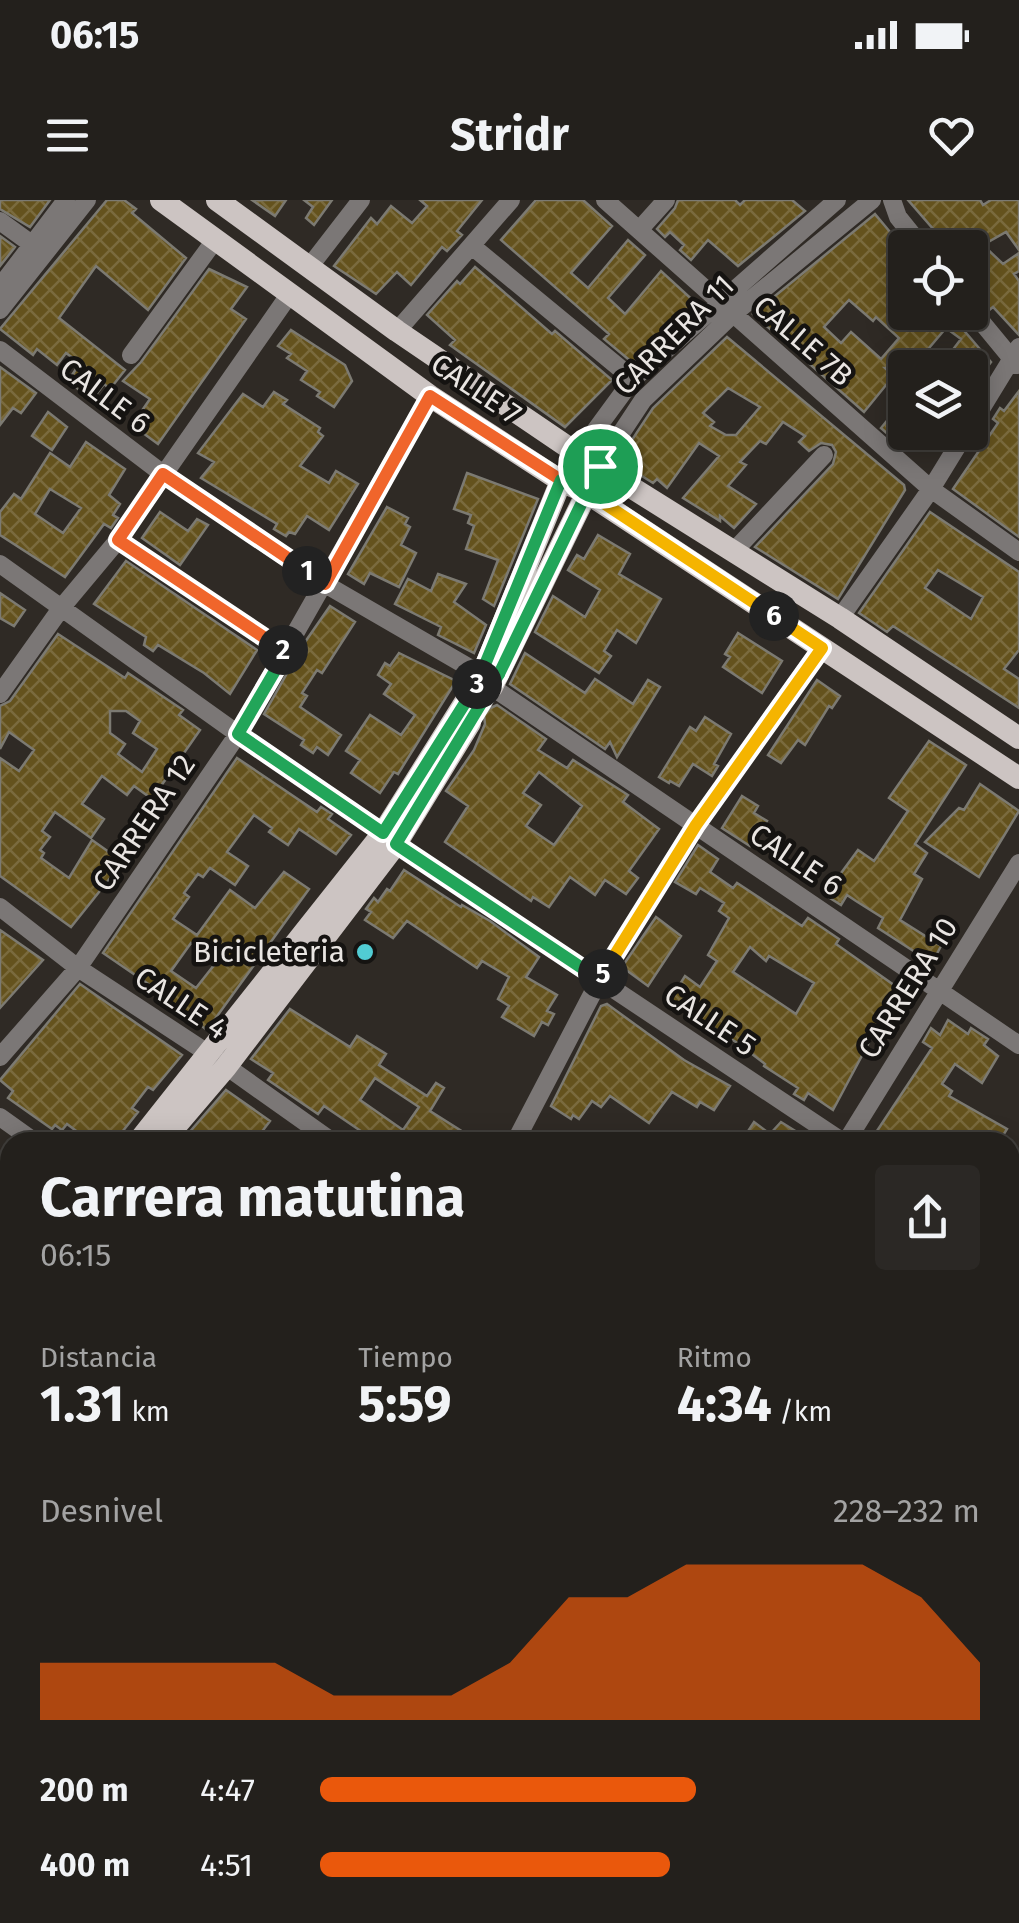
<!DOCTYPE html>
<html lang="es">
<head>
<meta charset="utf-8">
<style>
  body { margin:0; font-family:"Fira Sans",sans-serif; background:#2b2825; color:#f1f3f6; height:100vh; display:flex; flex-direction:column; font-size:38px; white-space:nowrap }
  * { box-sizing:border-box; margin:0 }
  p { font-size:32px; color:#a3a3a3 }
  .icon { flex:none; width:55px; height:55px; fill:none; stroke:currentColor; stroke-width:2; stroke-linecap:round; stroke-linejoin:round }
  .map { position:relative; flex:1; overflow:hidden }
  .sheet { position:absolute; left:0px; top:932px; width:1020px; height:792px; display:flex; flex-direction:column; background:#23201c; border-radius:30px 30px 0 0; box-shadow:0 5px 25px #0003,0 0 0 2px #403e3b }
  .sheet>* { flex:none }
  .controls { position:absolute; left:888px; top:30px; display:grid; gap:20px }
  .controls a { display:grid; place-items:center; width:100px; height:100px; border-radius:10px; background:#23201c; box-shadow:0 5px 25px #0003,0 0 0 2px #403e3b; font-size:50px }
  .pin { position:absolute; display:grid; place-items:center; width:85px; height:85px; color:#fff; margin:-42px; border:5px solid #fff; border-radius:50%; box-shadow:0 2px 10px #0007 }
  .km { position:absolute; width:50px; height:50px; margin:-25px; border-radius:50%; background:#222; color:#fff; font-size:28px; line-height:50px; text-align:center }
  .round { display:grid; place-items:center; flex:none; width:105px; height:105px; border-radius:10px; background:#2b2825 }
  .headline { display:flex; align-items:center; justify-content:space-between; height:170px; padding:0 40px }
  h1 { font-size:55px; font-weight:700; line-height:75px }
  .figures { display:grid; grid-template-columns:repeat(3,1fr); gap:15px; height:170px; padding:10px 40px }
  .figures div { display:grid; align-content:center }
  .figures b { font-size:50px; font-weight:700 }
  .figures small { font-size:28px; font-weight:400 }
  .figures p { font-size:28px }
  .chart { height:280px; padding:20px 40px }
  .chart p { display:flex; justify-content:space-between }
  .chart svg { width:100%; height:180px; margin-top:10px; fill:#ea580c; opacity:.7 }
  ul { padding:0 40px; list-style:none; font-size:32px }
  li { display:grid; grid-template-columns:160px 120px 1fr; align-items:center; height:75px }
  li i { height:25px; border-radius:12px; background:#ea580c }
  .status { display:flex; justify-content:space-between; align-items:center; height:70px; padding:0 50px; background:#23201c; direction:ltr }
  .status svg { height:28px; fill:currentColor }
  header { display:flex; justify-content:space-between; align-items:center; height:130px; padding:0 40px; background:#23201c; font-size:45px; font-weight:700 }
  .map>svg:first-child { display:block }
  .building { fill:url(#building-cross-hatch); stroke:#7c7a72; stroke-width:2.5; fill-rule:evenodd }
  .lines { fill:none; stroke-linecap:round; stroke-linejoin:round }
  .minor { stroke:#7b7776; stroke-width:18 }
  .major { stroke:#ccc4c2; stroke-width:22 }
  .split-1-casing { stroke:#fff; stroke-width:20 }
  .split-2-casing { stroke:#fff; stroke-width:20 }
  .split-3-casing { stroke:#fff; stroke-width:20 }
  .split-4-casing { stroke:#fff; stroke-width:20 }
  .split-5-casing { stroke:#fff; stroke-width:20 }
  .split-6-casing { stroke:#fff; stroke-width:20 }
  .split-7-casing { stroke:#fff; stroke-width:20 }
  .split-1 { stroke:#f0652b; stroke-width:12 }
  .split-2 { stroke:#f0652b; stroke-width:12 }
  .split-3 { stroke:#22a559; stroke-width:12 }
  .split-4 { stroke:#22a559; stroke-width:12 }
  .split-5 { stroke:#22a559; stroke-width:12 }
  .split-6 { stroke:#f5b400; stroke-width:12 }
  .split-7 { stroke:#f5b400; stroke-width:12 }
  .poi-dot { fill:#51ccd3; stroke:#151311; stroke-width:4 }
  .labels { text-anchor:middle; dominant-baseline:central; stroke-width:9; stroke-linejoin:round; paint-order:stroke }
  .street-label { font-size:30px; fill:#e9e5e2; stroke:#151311 }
  .poi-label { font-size:30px; fill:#e9e5e2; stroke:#151311; text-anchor:end }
</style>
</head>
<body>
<div class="status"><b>06:15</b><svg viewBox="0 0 49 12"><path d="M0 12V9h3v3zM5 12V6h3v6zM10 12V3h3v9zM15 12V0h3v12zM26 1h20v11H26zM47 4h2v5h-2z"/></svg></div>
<header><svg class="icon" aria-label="menu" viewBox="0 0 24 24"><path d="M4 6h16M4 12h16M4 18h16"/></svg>Stridr<svg class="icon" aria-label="heart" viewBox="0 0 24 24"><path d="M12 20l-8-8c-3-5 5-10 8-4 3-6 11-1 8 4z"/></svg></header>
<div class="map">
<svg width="1019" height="1723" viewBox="0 0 1019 1723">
  <defs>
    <pattern id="building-cross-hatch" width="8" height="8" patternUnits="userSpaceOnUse" patternTransform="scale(2.5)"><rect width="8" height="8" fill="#64521d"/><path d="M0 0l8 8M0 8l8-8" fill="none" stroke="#7a6b3e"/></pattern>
  </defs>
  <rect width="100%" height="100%" fill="#2f2a25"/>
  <path class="building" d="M0,0H50L30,27L0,9Z
    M107,0H124L136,9L132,13L186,58L148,110L96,66L59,118L125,170L110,189L104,184L92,200L68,181L80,163L66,153L57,165L37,149L33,155L0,129Z
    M252,0H286L275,16Z
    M304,0H332L314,25L306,18L313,7Z
    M420,0H482L457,31L462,35L447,51L442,47L411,85L397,72L376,94L334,66L371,18L377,24L391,6L412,23L427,6Z
    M536,0H583L612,26L571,73L588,88L628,40L645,55L608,98L625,114L661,71L698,105L690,109L633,163L604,139L609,134L501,40Z
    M678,0H735L740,5L745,0H792L805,11L738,66L708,40L691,60L680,50L684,45L670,32L665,37L657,29L675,8Z
    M908,0H980L983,5L991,0H1019V50L1006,32L983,45L1003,64L1019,53V71L1014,74L1019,81V135L993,107L988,111L970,91V48H943L931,33L934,30Z
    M875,14L905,50V112H948L991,162L970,190V168H939L961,139L946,128L912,168H885L900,182L892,191L886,185L864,212L753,114ZM849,100L873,121L876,117L899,138L881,159L851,132L841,143L824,127Z
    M0,36L15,47L0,66Z
    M475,67L552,134L555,131L612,180L565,227L450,145L455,140L427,115L457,81L460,84Z
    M209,69L247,87L231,109L246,119L158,244L132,225L150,199L123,181L141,162Z
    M291,130L345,165L352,181L334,207L317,196L320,192L301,180L307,171L287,158L291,154L278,146Z
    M727,137L904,285L905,290L838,399L755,347L833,264L836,252L832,245L821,243L809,251L799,242L805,236L783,222L766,244L760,241L740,262L746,265L728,286L756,304L734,328L720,316V321L683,298L719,256L699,243L667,288L657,279L653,283L618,261L653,208ZM728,188L760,207L736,235H726L710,226L714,222L703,213Z
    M0,167L36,193L21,213L13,208L0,225Z
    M1019,191V337L953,289L998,223L993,219L1000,208L1004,211Z
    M274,192L287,200L283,204L320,228L318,232L323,236L300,266L329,283L336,271L358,284L329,330L307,316L295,334L289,332L286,336L274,329L277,324L201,278L214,262L198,253L243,194L263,207Z
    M905,211V237L899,244L881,228L890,217L896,222Z
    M48,212L67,227L52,250L32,236Z
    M86,242L125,269L109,295L120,304L113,315L118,318L111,328L104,324L65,377L0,335V312L14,294L21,299L50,253L70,267ZM50,289L81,308L63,333L35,314Z
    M467,273L538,299L494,406L483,399L498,360L466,349L474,326L468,323L471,315L454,309Z
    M387,307L408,318L405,324L410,327L401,345L416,353L399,387L370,373L364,384L348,374Z
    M160,312L188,331L197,319L208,325L180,365L142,338Z
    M930,312L1019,372V450L1004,469L1019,479V508L893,426L887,432L859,413ZM938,370L983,397L971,419L925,388Z
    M598,335L630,354L619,374L661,399L636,443L617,430L604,451L611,456L599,473L535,432L553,396L585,417L600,390L568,370L577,355L584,359Z
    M126,361L257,450L230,494L204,473L158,445L153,451L144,445L146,437L94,404Z
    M438,374L466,384L454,402L486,425L474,453L438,435L441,427L395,404L408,379L431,391Z
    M0,393L25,410L14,426L0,418Z
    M330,406L355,422L322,473L317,470L302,493L307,496L300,507L341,535L328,555L317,547L313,553L301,545L304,540L264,514L303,445Z
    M738,433L782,461L762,493L723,467L730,457L725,454Z
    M58,434L125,478L128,473L183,510L179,515L200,530L161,586L168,591L159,604L134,586L127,595L102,576L82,604L104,619L91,638L55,612L42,631L50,637L40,650L44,653L41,658L69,678L92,640L123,662L71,727L0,676V558L19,571L34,550L9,532L0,549V506L10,501ZM110,511H126L140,521L133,533L157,549L142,572L118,554L125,544L110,533Z
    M399,453L456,481L398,574L394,572L380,593L351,573L360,560L346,551L370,515L401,535L415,515L384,494L391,484L378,475L385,463L390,466Z
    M525,453L585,493L595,479L633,504L648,480L660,487L617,557L610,542L605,549L510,484Z
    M817,480L840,496L832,508L829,506L805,545L798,540L781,563L768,555Z
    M497,505L546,539L538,550L567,568L573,560L614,586L628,595L623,602L659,629L629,671L638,678L626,694L605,680L595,695L570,677L549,707L533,697L531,701L445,642L468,606L446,591L474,550L485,524L484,515L490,508ZM539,572L582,606L554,645L526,626L541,605L523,593Z
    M705,517L731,534L714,564L718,566L712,576L693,564L679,586L670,581L669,583L659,577L690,527L696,531Z
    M929,541L966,565L915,644L927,653L914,674L922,679L900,720L941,746L932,763L878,728L883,718L856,701L847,695L841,705L825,695L858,650L874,661L908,611L889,598Z
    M237,558L317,612L321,607L332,614L328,619L351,635L336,654L299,629L288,645L269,632L272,628L254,615L227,652L248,666L235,685L210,668L203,677L198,674L184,693L189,697L173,719L197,735L230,690L255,708L284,672L309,689L207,830L191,818L188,822L164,806L169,800L160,792L103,753ZM191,743L218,760L196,788L171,771Z
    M980,584L1019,611L979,677L925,642L959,608L964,610Z
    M742,596L758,606L754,613L767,621L750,646L722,628Z
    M698,645L718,659L710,672L733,688L737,683L802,726L808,718L839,739L836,744L898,788L833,910L808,893L804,900L794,894L798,888L764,866L765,864L739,844L670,800L685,776L700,787L717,761L708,755L729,718L719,711L724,703L700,688L696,694L675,682ZM750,747L766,761L769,756L814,783L796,814L733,772Z
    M404,670L461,707L462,705L490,721L539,757L526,777L557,795L547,811L554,814L548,825L542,822L534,836L502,817L509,806L498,799L509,777L482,761L477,768L407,721L393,738L365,720L371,712L366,709L374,698L378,702L387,689L390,691Z
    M656,717L681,736L648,786L622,767Z
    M0,730L43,760L0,808Z
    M80,784L182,855L153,890L148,887L132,908L138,912L114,942H91L67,924L62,930L55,925L52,929L8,898L13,891L0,880Z
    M607,804L684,860L730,886L714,910L700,902L697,907L672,892L649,923L610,896L601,907L592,901L579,919L573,915L571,919L551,906L601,806Z
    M290,809L350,847L357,836L386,854L379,865L427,896L436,883L444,888L430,911L479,942H377L324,906L318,914L268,880L273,873L251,859ZM375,878L419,907L403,930L360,900Z
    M948,820L968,834L971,828L988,839L984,845L998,856L982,883L955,864L942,884L952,891L949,896L1007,929L999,942H887L875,934L932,848L923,842L931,828L940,835Z
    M226,890L270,921L254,942H181Z
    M754,922L770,934L781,922L813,942H741Z"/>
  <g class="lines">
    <path class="minor" d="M605,0L931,289L1019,352
      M892,0L898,17L923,48
      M0,21L33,45
      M640,29L666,0
      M473,47L633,179
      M310,66L361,0
      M0,87L66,0
      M970,108L1017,165
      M0,110L87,0
      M397,131L511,0
      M0,150L163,274L325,384L482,475
      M131,155L215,40
      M970,227L1019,147
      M578,254L633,179L837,0
      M600,265L643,200L732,115L872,0
      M118,340L286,452
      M734,351L824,255
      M0,364L238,534L383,633
      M840,418L931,289L966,232
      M492,487L1019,845
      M0,494L62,407L118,340L289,95
      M396,644L843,942
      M0,707L78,768L209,854L333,942
      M0,857L78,768L238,534L430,196
      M0,917L35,942
      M515,942L600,779L696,625L821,448
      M846,942L1019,663
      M1010,1054L1019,1060
      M0,1145L10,1152
      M1010,1207L1019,1200
      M1010,1231L1019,1225
      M1010,1363L1019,1370
      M0,1539L10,1544
      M1010,1580L1013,1575L1019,1574
      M0,1607L10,1592
      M1010,1644L1019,1642
      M0,1702L10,1709
      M17,1715L27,1723
      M302,1715L315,1723
      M789,1715L798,1723
      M134,1723L139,1715
      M244,1723L250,1715
      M451,1723L459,1715
      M766,1723L772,1715
      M934,1723L939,1715"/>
    <path class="major" d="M161,0L430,196L561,281L587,293L1019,578
      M217,0L397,131L578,254L840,418L1019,538
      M492,487L592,282
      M138,942L383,633L482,475L561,281L570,268
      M162,942L226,867L396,644L470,523
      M0,1113L10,1100
      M0,1137L10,1125"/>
  </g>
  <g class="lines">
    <defs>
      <path id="split-1" d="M307,371L325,384L430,196L561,280L578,254L600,266"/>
      <path id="split-2" d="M283,450L118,340L163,274L307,371"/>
      <path id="split-3" d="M283,450L286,452L238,534L383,633L477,484"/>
      <path id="split-4" d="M477,484L561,280L587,292L499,474"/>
      <path id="split-5" d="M499,474L396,644L600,780L603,774"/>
      <path id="split-6" d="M603,774L696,625L822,448L774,416"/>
      <path id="split-7" d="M600,266L587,292L774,416"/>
    </defs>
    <use href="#split-1" class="split-1-casing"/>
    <use href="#split-2" class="split-2-casing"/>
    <use href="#split-3" class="split-3-casing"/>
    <use href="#split-4" class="split-4-casing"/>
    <use href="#split-5" class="split-5-casing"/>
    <use href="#split-6" class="split-6-casing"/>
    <use href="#split-7" class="split-7-casing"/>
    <use href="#split-1" class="split-1"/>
    <use href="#split-2" class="split-2"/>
    <use href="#split-3" class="split-3"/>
    <use href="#split-4" class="split-4"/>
    <use href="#split-5" class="split-5"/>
    <use href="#split-6" class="split-6"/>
    <use href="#split-7" class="split-7"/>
  </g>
  <circle class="poi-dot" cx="365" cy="752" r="10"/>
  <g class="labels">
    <g class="street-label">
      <text transform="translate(674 135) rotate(-45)">CARRERA 11</text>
      <text transform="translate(803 141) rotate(41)">CALLE 7B</text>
      <text transform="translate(476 189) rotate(34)">CALLE 7</text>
      <text transform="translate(105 196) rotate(37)">CALLE 6</text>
      <text transform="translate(144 623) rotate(-56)">CARRERA 12</text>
      <text transform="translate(796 660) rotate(34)">CALLE 6</text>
      <text transform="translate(908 788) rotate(-58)">CARRERA 10</text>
      <text transform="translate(181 803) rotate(34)">CALLE 4</text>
      <text transform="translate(710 820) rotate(34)">CALLE 5</text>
    </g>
    <g class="poi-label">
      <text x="345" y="752">Bicicleteria</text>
    </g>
  </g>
</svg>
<div class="controls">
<a><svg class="icon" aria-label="locate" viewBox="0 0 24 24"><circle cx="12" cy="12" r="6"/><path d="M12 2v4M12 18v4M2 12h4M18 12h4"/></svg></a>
<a><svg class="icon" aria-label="layers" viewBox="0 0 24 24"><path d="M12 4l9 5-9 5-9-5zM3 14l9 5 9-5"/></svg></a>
</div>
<div class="pin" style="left:600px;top:266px;background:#1e9e55"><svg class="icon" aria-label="arrive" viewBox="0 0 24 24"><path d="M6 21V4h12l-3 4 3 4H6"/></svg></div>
<b class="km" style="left:307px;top:371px">1</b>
<b class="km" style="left:283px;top:450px">2</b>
<b class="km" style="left:477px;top:484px">3</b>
<b class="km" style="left:603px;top:774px">5</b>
<b class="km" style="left:774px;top:416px">6</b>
<section class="sheet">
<div class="headline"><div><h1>Carrera matutina</h1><p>06:15</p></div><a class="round"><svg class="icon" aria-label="share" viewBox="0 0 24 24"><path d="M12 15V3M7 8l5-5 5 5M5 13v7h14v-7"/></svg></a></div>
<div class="figures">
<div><p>Distancia</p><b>1.31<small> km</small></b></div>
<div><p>Tiempo</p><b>5:59</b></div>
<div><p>Ritmo</p><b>4:34<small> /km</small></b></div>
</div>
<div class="chart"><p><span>Desnivel</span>228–232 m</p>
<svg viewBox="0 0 160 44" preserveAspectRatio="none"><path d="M0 44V30L10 30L20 30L30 30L40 30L50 38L60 38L70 38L80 30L90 14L100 14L110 6L120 6L130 6L140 6L150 14L160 30V44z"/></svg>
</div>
<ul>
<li><b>200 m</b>4:47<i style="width:57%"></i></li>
<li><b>400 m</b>4:51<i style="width:53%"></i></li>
</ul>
</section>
</div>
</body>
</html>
